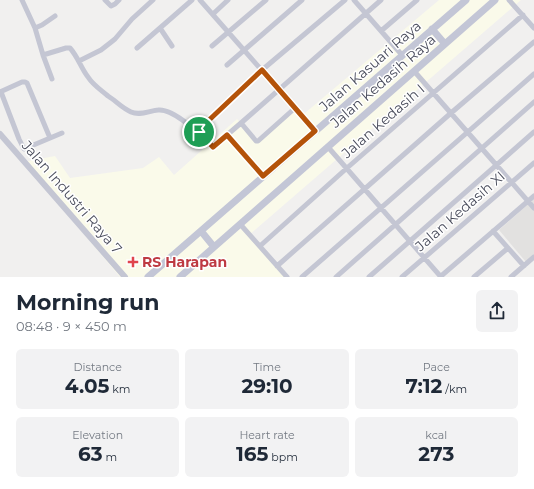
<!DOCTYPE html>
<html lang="en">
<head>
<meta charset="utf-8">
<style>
  body { margin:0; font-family:Montserrat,sans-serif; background:#f2f2f3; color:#1f2937; height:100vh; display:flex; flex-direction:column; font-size:15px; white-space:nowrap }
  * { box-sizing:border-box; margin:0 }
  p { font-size:13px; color:#747a83 }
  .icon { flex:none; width:22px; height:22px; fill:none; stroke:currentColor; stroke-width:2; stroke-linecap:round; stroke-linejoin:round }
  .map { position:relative; height:277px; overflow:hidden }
  .side { display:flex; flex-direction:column; background:#fff; flex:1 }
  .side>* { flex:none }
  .pin { position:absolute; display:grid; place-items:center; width:34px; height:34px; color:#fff; margin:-17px; border:2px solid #fff; border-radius:50%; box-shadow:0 1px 4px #0007 }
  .round { display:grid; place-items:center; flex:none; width:42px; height:42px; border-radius:6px; background:#f2f2f3 }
  .headline { display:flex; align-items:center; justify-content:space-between; height:68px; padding:0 16px }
  h1 { font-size:22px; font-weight:700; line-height:30px }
  .stats { display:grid; grid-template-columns:repeat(3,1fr); gap:6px; height:68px; padding:4px 16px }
  .stats div { display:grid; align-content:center; border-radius:6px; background:#f2f2f3; text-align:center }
  .stats b { font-size:20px; font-weight:700 }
  .stats small { font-size:11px; font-weight:400 }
  .stats p { font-size:11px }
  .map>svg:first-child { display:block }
  .commercial { fill:#fafaea }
  .education { fill:#e2e1e0 }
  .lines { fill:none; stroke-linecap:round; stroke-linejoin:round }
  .minor { stroke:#c4c6d3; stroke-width:5 }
  .tertiary { stroke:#c4c6d3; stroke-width:6 }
  .secondary { stroke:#c3c6d6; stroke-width:7 }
  .route-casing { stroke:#fff; stroke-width:8 }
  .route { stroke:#b45309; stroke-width:5 }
  .health-dot { fill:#e0444e; stroke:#fff; stroke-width:1.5 }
  .labels { text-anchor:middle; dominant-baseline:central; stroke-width:3; stroke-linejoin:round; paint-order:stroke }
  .street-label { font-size:14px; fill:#494c5b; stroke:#fff }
  .health-label { font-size:14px; font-weight:bold; fill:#be3a42; stroke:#fff; text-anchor:start }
</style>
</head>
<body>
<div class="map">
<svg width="534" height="277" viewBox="0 0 534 277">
  <rect width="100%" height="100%" fill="#f1f0ef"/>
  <path class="commercial" d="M439,0H521L248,236L285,277H120L23,162L55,156L70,178L143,168L159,157L174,175L237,119L258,142L298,106L305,113Z"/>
  <path class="education" d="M534,199V254L526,262L499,230Z"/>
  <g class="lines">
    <path class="minor" d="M22,0L35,28L43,55L66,48H70C78,57 81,68 88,77C93,85 101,90 108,96C116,101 122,108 131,112C140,116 148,111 158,110C174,108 202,136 213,147L241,123L381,0
      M105,0L111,6L115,4L119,0
      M200,0L315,131
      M354,0L402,55
      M509,0L534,28
      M213,14L228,0
      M35,28L42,25L55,16
      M160,28L172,46
      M381,31L417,0
      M212,46L266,0
      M137,48L192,0
      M43,55L52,79
      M79,61L101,50L110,43L115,39L132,19L153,0
      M227,65L302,0
      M414,71L534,208
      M0,92L22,82H25L27,83L50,138
      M1,92L19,139L24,149L62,133
      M241,123L256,141H258L295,108
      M199,132L207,122L262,70L345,0
      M227,135L263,177
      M328,147L441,277
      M240,224L287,277
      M493,231L524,266
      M260,246L347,168L523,15
      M277,266L451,113L534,42
      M302,277L534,74
      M336,277L534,102
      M369,277L534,132
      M402,277L534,163
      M440,277L534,196
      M474,277L508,248
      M511,277L534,257"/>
    <path class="tertiary" d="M0,134L125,277"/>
    <path class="secondary" d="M432,29L445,44
      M201,231L214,247
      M148,277L466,0
      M180,277L495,0"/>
  </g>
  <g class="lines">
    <defs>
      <path id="route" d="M262,70L315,131L263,176L227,135L213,147L199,132L207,122Z"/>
    </defs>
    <use href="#route" class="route-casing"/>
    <use href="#route" class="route"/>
  </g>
  <path class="health-dot" d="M131 256h4v4h4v4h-4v4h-4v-4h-4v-4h4z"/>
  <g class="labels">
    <g class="street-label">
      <text transform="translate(370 66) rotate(-41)">Jalan Kasuari Raya</text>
      <text transform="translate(383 81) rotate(-41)">Jalan Kedasih Raya</text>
      <text transform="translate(383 121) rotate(-41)">Jalan Kedasih I</text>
      <text transform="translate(72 197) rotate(49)">Jalan Industri Raya 7</text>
      <text transform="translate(460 211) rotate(-41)">Jalan Kedasih XI</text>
    </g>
    <g class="health-label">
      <text x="142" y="262">RS Harapan</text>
    </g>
  </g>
</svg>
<div class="pin" style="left:199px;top:132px;background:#1e9e55"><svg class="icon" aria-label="arrive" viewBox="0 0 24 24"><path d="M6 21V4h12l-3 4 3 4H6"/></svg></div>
</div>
<section class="side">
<div class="headline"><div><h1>Morning run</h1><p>08:48 · 9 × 450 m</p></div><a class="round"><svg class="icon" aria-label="share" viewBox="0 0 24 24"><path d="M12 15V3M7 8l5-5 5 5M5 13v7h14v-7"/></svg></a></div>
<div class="stats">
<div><p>Distance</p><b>4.05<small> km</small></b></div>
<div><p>Time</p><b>29:10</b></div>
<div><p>Pace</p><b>7:12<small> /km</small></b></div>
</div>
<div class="stats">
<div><p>Elevation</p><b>63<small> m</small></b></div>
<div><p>Heart rate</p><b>165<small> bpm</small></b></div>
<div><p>kcal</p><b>273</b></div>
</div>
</section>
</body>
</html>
